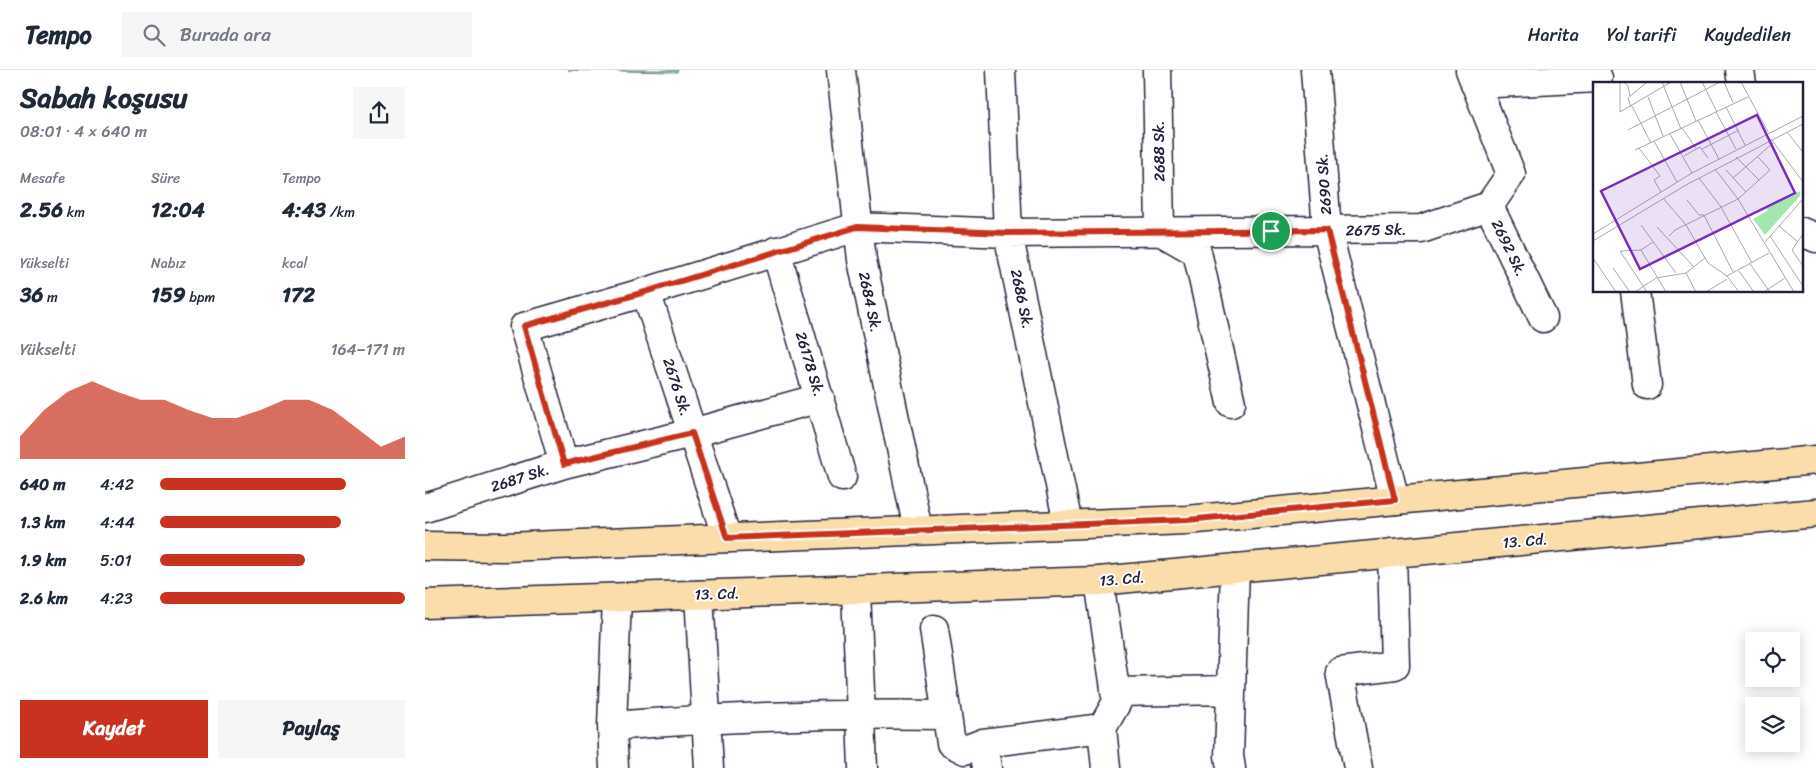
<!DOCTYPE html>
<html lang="tr">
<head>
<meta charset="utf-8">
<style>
  body { margin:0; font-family:Sriracha,sans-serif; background:#f6f6f7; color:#1f2937; height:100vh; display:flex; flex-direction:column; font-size:19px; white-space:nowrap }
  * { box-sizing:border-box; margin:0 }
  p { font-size:16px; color:#747a83 }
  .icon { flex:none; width:28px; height:28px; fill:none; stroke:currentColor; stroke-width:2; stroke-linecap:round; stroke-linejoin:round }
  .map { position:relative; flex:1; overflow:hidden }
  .panel { display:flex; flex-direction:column; background:#fff; width:425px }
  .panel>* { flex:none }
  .controls { position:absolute; left:1320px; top:562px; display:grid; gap:10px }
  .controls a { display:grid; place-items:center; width:55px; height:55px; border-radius:0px; background:#fff; box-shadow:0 2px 12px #0003; font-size:25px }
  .pin { position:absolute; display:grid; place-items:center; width:42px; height:42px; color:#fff; margin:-21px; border:2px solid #fff; border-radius:50%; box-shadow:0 1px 5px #0007 }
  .round { display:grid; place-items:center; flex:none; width:52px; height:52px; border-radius:0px; background:#f6f6f7 }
  .head { display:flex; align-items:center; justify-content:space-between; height:85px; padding:0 20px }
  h1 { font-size:28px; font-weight:700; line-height:38px }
  .figures { display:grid; grid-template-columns:repeat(3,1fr); gap:8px; height:85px; padding:5px 20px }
  .figures div { display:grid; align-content:center }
  .figures b { font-size:21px; font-weight:700 }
  .figures small { font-size:14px; font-weight:400 }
  .figures p { font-size:14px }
  .chart { height:140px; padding:10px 20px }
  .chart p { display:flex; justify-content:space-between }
  .chart svg { width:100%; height:90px; margin-top:5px; fill:#c8321e; opacity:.7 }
  .cta { display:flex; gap:10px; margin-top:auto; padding:10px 20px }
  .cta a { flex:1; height:58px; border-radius:0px; background:#c8321e; color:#fff; font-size:20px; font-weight:700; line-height:58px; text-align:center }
  .cta a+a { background:#f6f6f7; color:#1f2937 }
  ul { padding:0 20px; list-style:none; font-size:16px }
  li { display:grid; grid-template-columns:80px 60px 1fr; align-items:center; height:38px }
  li i { height:12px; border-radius:6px; background:#c8321e }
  header { display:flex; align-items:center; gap:30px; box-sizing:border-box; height:70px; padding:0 25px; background:#fff; border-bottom:1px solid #e0e1e3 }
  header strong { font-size:24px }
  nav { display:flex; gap:28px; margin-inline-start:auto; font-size:18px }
  .search { width:350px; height:45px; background:#f6f6f7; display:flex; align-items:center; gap:12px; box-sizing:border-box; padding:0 18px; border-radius:0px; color:#747a83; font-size:19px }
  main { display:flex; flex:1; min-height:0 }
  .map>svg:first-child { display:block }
  .park { fill:#a5e6b0; stroke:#648476 }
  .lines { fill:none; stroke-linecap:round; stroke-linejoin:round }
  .minor-casing { stroke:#22223b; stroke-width:31 }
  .major-casing { stroke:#22223b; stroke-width:31 }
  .minor { stroke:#fff; stroke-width:28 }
  .major { stroke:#faddab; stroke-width:28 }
  .route-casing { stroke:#fff; stroke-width:10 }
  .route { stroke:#c8321e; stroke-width:6 }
  .labels { text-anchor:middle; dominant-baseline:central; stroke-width:4; stroke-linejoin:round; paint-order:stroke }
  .street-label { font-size:15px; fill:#22223b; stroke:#fff }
  .inset-road { fill:none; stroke:#a7a7b1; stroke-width:1 }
  .view { fill:#7b2cbf; fill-opacity:0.15; stroke:#7b2cbf; stroke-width:2.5 }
  .inset-edge { fill:none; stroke:#22223b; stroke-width:2.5 }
</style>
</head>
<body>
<header>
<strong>Tempo</strong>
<div class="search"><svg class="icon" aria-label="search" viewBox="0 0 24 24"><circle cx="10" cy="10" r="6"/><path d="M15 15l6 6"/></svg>Burada ara</div>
<nav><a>Harita</a><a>Yol tarifi</a><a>Kaydedilen</a></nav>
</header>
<main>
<section class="panel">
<div class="head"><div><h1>Sabah koşusu</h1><p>08:01 · 4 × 640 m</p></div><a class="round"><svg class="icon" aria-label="share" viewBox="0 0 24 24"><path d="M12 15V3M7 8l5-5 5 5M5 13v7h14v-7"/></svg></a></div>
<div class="figures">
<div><p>Mesafe</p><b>2.56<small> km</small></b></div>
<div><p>Süre</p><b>12:04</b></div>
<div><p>Tempo</p><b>4:43<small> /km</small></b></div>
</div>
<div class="figures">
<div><p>Yükselti</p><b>36<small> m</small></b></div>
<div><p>Nabız</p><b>159<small> bpm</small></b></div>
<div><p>kcal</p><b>172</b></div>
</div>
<div class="chart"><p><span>Yükselti</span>164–171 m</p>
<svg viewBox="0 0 160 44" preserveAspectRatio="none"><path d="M0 44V33L10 20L20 11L30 6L40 11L50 15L60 15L70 20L80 24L90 24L100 20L110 15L120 15L130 20L140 29L150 38L160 33V44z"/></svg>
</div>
<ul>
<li><b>640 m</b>4:42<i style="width:76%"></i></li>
<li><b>1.3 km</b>4:44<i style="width:74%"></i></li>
<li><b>1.9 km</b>5:01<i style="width:59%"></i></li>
<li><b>2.6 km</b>4:23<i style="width:100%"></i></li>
</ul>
<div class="cta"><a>Kaydet</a><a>Paylaş</a></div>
</section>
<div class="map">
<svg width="1391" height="698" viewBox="0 0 1391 698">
  <rect width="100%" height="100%" fill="#fff"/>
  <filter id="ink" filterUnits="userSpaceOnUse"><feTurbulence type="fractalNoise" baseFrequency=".02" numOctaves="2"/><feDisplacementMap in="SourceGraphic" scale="10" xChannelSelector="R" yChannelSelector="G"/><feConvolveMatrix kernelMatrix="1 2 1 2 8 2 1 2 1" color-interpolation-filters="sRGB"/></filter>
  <g filter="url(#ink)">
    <path class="park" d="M143,0H253L252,2Z"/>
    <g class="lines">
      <defs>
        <path id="minor" d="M416,0L437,190L493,460
          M576,0L583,163L643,454
          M732,0L735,161L772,182L806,333
          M890,0L902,160L970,430
          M1045,0L1086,104L1064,136L1118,248
          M1315,0L1317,14
          M1050,14L1173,8
          M1377,162L1391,168
          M351,181L417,407
          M1210,221L1222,315
          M221,222L302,468
          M139,394L99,257L221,222L432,157L583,163L996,159L1064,136
          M0,438L139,394L267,363L395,328
          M674,511L692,632L677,658L681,698
          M431,520L438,698
          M274,525L284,698
          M509,559L526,673L540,680L558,673L677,658
          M690,622L806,620
          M187,656C299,647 410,643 522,645
          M558,673L562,698
          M189,698L187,656L192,528
          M806,698L804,686L810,498
          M933,698L915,602L970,595L967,483"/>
        <path id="major" d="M0,476L80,477L762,450L1391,390
          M0,534L674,511L1391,443"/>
      </defs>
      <use href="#minor" class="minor-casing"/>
      <use href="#major" class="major-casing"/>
      <use href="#minor" class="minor"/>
      <use href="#major" class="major"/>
    </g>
  </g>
  <g class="lines" filter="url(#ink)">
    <defs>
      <path id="route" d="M432,157L583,163L902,160L970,430L762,450L302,468L267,363L139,394L99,256L220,222Z"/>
    </defs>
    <use href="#route" class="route-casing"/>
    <use href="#route" class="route"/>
  </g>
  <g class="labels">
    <g class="street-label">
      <text transform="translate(734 81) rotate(-91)">2688 Sk.</text>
      <text transform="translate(899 114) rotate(-94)">2690 Sk.</text>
      <text transform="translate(951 160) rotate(-1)">2675 Sk.</text>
      <text transform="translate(1084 178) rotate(64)">2692 Sk.</text>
      <text transform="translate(597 229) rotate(78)">2686 Sk.</text>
      <text transform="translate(445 232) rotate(78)">2684 Sk.</text>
      <text transform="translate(385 294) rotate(73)">26178 Sk.</text>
      <text transform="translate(252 317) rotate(72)">2676 Sk.</text>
      <text transform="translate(95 408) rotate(-18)">2687 Sk.</text>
      <text transform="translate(1100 471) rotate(-5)">13. Cd.</text>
      <text transform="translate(697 509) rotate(-5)">13. Cd.</text>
      <text transform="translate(292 524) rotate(-2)">13. Cd.</text>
    </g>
  </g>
  <g transform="translate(1168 12)">
    <rect width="210" height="210" fill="#fff"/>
    <path d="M207,109V114L172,153L160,137L174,129V125Z" fill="#a5e6b0"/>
    <path class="inset-road" d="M27,0V30L78,0M31,0L35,4L37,14M69,0L88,47M87,0L103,39M109,0L124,30M131,0L140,21M148,0L175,50M55,15L70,54M39,24L58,61M38,25L35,16L54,0M133,25L152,63M123,30L143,67M105,38L126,77M89,46L103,66M35,48L127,0M194,50L209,69M77,52L99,91M178,57L210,100M61,59L84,100M46,66L67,94L61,98L68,110M109,67L146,48M42,68L155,15M91,74L107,65L115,76M143,75L166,98M122,87L145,117L201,210M133,88L153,110M106,96L128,125L159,181M140,96L180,61M70,116L93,143L115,181L134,194L146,210M94,118L106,133H111L140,190M48,143L83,191M186,144L204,159M64,145L101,185M0,152L99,91L210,34M210,152L199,168L210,184M76,154L82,148L145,117L177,88L165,75M177,154L210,204M0,159L93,103L210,42M172,160L210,117M48,168L73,210M0,176L23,210M157,182L177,210M20,186L37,210M146,189L161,210M93,191L103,210M134,194L176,171M42,210L63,196L93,191L112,176M54,210L27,169L48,168L60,160M113,210L134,197M171,210L192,196"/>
    <path class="view" d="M164,33L202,111L47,187L8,109Z"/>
    <rect width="210" height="210" class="inset-edge"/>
  </g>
</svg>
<div class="controls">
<a><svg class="icon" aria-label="locate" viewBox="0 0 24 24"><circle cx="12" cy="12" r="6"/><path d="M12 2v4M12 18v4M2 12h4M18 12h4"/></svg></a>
<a><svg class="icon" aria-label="layers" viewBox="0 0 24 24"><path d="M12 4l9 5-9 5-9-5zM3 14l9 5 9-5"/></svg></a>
</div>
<div class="pin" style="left:846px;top:161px;background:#1e9e55"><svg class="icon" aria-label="arrive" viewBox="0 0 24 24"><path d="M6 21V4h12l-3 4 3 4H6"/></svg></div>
</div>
</main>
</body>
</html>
